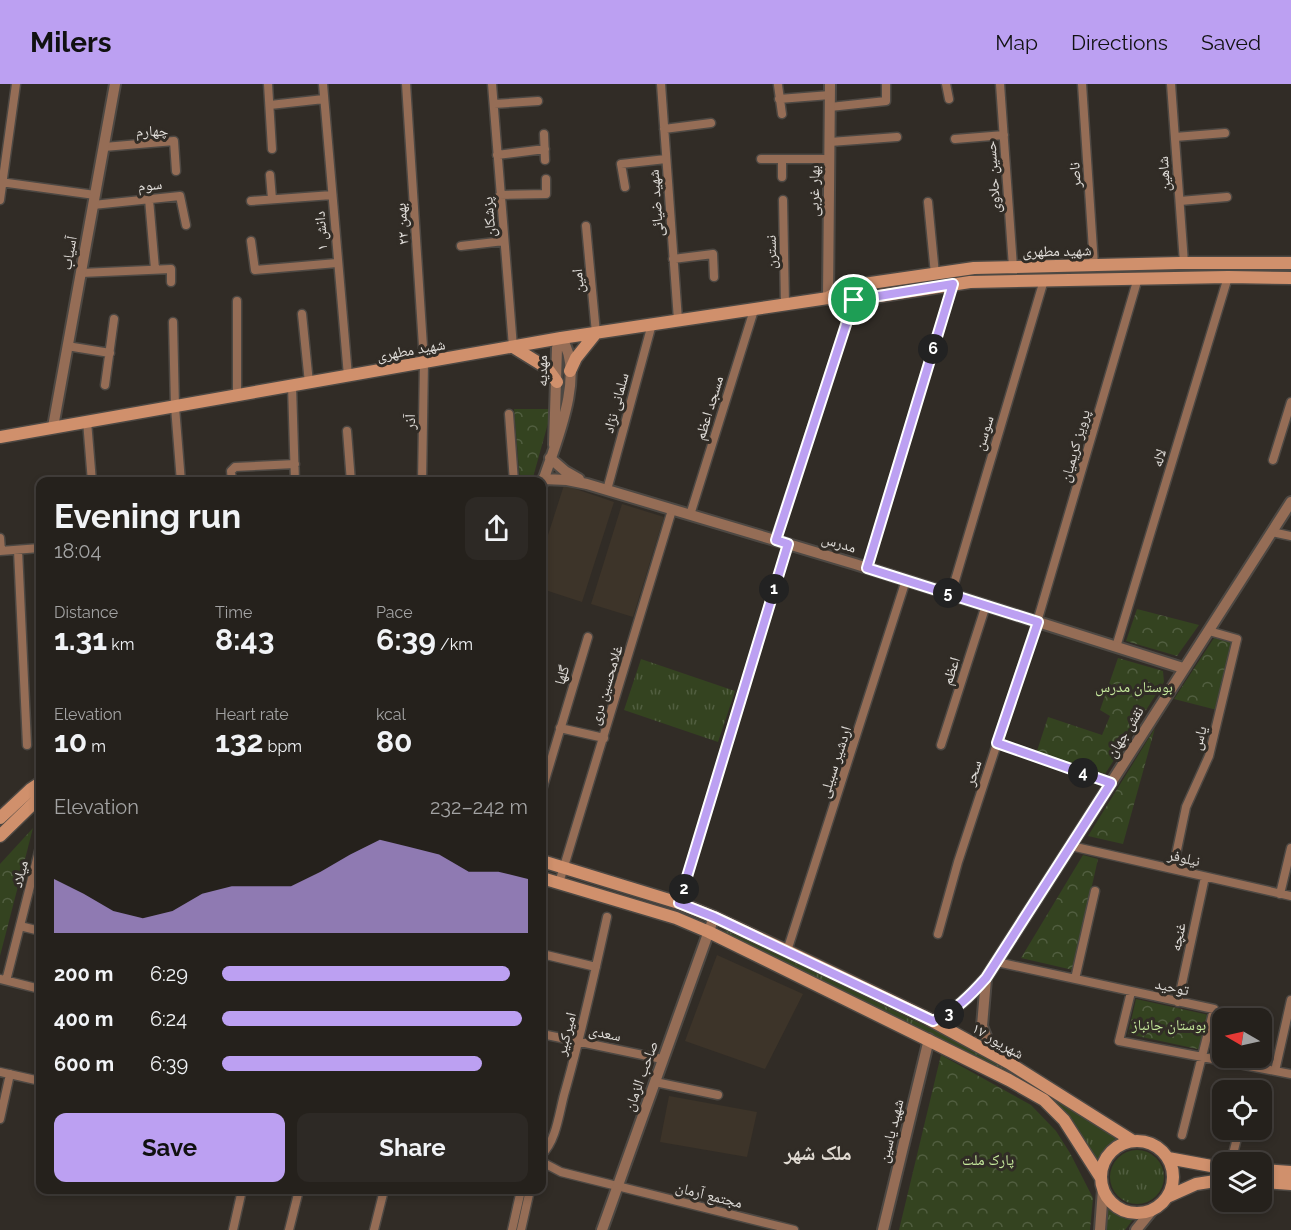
<!DOCTYPE html>
<html lang="en">
<head>
<meta charset="utf-8">
<style>
  body { margin:0; font-family:Raleway,"Noto Naskh Arabic",sans-serif; background:#2d2925; color:#f1f3f6; height:100vh; display:flex; flex-direction:column; font-size:22px; white-space:nowrap }
  * { box-sizing:border-box; margin:0 }
  p { font-size:20px; color:#a3a3a3 }
  .icon { flex:none; width:33px; height:33px; fill:none; stroke:currentColor; stroke-width:2; stroke-linecap:round; stroke-linejoin:round }
  .map { position:relative; flex:1; overflow:hidden }
  .sheet { position:absolute; left:36px; top:393px; width:510px; height:717px; display:flex; flex-direction:column; background:#25211c; border-radius:12px; box-shadow:0 3px 9px #0003,0 0 0 2px #423e3b }
  .sheet>* { flex:none }
  .needle { width:39px; rotate:279deg }
  .tools { position:absolute; left:1212px; top:924px; display:grid; gap:12px }
  .tools a { display:grid; place-items:center; width:60px; height:60px; border-radius:12px; background:#25211c; box-shadow:0 3px 9px #0003,0 0 0 2px #423e3b; font-size:30px }
  .pin { position:absolute; display:grid; place-items:center; width:51px; height:51px; color:#fff; margin:-26px; border:3px solid #fff; border-radius:50%; box-shadow:0 2px 6px #0007 }
  .km { position:absolute; width:30px; height:30px; margin:-15px; border-radius:50%; background:#222; color:#fff; font-size:16px; line-height:30px; text-align:center }
  .round { display:grid; place-items:center; flex:none; width:63px; height:63px; border-radius:12px; background:#2d2925 }
  .headline { display:flex; align-items:center; justify-content:space-between; height:102px; padding:0 18px }
  h1 { font-size:33px; font-weight:700; line-height:45px }
  .figures { display:grid; grid-template-columns:repeat(3,1fr); gap:9px; height:102px; padding:6px 18px }
  .figures div { display:grid; align-content:center }
  .figures b { font-size:30px; font-weight:700 }
  .figures small { font-size:16px; font-weight:400 }
  .figures p { font-size:16px }
  .chart { height:168px; padding:12px 18px }
  .chart p { display:flex; justify-content:space-between }
  .chart svg { width:100%; height:108px; margin-top:6px; fill:#bca0f2; opacity:.7 }
  .action { display:flex; gap:12px; margin-top:auto; padding:12px 18px }
  .action a { flex:1; height:69px; border-radius:12px; background:#bca0f2; color:#111; font-size:24px; font-weight:700; line-height:69px; text-align:center }
  .action a+a { background:#2d2925; color:#f1f3f6 }
  ul { padding:0 18px; list-style:none; font-size:20px }
  li { display:grid; grid-template-columns:96px 72px 1fr; align-items:center; height:45px }
  li i { height:15px; border-radius:8px; background:#bca0f2 }
  header { display:flex; align-items:center; gap:36px; box-sizing:border-box; height:84px; padding:0 30px; background:#bca0f2; color:#111 }
  header strong { font-size:28px }
  nav { display:flex; gap:33px; margin-inline-start:auto; font-size:21px }
  .map>svg:first-child { display:block }
  .built { fill:#3d3429 }
  .grass { fill:url(#grass-tufts) }
  .park { fill:url(#park-crowns) }
  .lines { fill:none; stroke-linecap:round; stroke-linejoin:round }
  .minor-casing { stroke:#4d4843; stroke-width:11 }
  .tertiary-casing { stroke:#4d4843; stroke-width:14 }
  .secondary-casing { stroke:#4d4843; stroke-width:15 }
  .minor { stroke:#956d56; stroke-width:8 }
  .tertiary { stroke:#956d56; stroke-width:10 }
  .secondary { stroke:#d0906c; stroke-width:12 }
  .route-casing { stroke:#fff; stroke-width:12 }
  .route { stroke:#bca0f2; stroke-width:8 }
  .labels { text-anchor:middle; dominant-baseline:central; stroke-width:6; stroke-linejoin:round; paint-order:stroke }
  .street-label { font-size:15px; fill:#e0ddd9; stroke:#312c26 }
  .park-label { font-size:15px; fill:#c6e99c; stroke:#312c26 }
  .district-label { font-size:21px; font-weight:bold; fill:#e1dbd3; stroke:#312c26 }
</style>
</head>
<body>
<header>
<strong>Milers</strong>
<nav><a>Map</a><a>Directions</a><a>Saved</a></nav>
</header>
<div class="map">
<svg width="1291" height="1146" viewBox="0 0 1291 1146">
  <defs>
    <pattern id="grass-tufts" width="24" height="20" patternUnits="userSpaceOnUse" patternTransform="scale(1.5)"><rect width="24" height="20" fill="#344320"/><path d="M3 7l-1-3M5 7V3M7 7l1-3M15 17l-1-3M17 17v-4M19 17l1-3" fill="none" stroke="#515e40"/></pattern>
    <pattern id="park-crowns" width="20" height="18" patternUnits="userSpaceOnUse" patternTransform="scale(1.5)"><rect width="20" height="18" fill="#344320"/><path d="M2 6a3 3 0 1 1 6 0M12 15a3 3 0 1 1 6 0" fill="none" stroke="#515e40"/></pattern>
  </defs>
  <rect width="100%" height="100%" fill="#312c26"/>
  <path class="built" d="M564,401L614,418L582,518L542,505V470Z
    M622,420L664,433L633,533L591,520Z
    M717,871L803,910L765,985L685,957Z
    M669,1012L757,1028L747,1073L660,1058Z"/>
  <path class="grass" d="M641,575L735,607L718,658L624,626Z
    M728,846L979,968L1050,1009L1121,1055L1108,1062L1097,1079L1064,1029L724,852L723,847Z
    M1110 1093a27 27 0 1 1 54 0a27 27 0 1 1-54 0Z
    M1106,1120L1122,1131L1134,1134L1125,1146H1106Z"/>
  <path class="park" d="M514,325H552L532,397H520Z
    M1137,525L1199,541L1177,572L1126,557Z
    M1214,554L1232,559L1217,626L1174,615Z
    M1118,574L1163,587L1164,598L1105,690L1037,667L1048,633L1102,651L1110,632L1100,626Z
    M1155,644L1123,760L1088,752Z
    M33,744L0,872V780Z
    M1083,771L1098,775L1073,886L1021,874Z
    M1136,915L1209,931L1202,966L1128,950Z
    M941,971L1031,1021L1056,1047L1070,1069L1093,1114L1090,1146H899Z"/>
  <g class="lines">
    <defs>
      <path id="minor" d="M268,0L272,65
        M323,0L348,292
        M406,0L424,278L422,398
        M492,0L513,263
        M661,0L678,236
        M946,0L949,15
        M1000,0L1013,183
        M1082,0L1094,181
        M1171,0L1184,179
        M778,1L782,30
        M779,15L830,11
        M494,20L538,17
        M270,21L324,15
        M830,23L886,17V0
        M664,45L711,39
        M544,50L545,76
        M1175,53L1225,49
        M955,55L1004,51
        M830,58L897,53
        M104,63L174,57L176,87
        M497,71L545,65
        M761,75H829
        M270,91L272,115
        M782,93V75
        M0,98L95,111
        M625,103L621,80L666,75
        M500,111L546,110V95
        M149,115L155,185
        M0,116L16,0
        M783,116L785,220
        M251,117L332,111
        M1180,117L1227,113
        M928,118L935,190
        M93,121L180,112L186,141
        M586,142L596,249
        M251,157L255,186L337,179
        M461,162L504,157
        M673,175L713,170L714,193
        M81,189L171,185V198
        M237,217V311
        M302,230L309,299
        M173,238L175,323L181,398
        M67,262L110,269
        M105,301L114,235
        M292,302L295,398
        M509,330L514,398
        M87,337L92,398
        M347,347L351,398
        M1273,376L1291,318
        M232,398L231,387L235,383L295,380
        M607,406L652,240
        M690,431L754,226
        M1272,448L1291,452
        M0,454L1,467
        M775,456L854,216
        M18,466L27,661
        M0,467L40,464
        M867,484L953,200
        M951,510L1044,196
        M1116,563L1228,193
        M560,644L604,654
        M997,659L1111,698
        M941,661L986,521
        M542,706L588,553
        M1071,762L1291,812
        M1173,785L1186,723L1209,672L1237,555L1209,547
        M559,799L672,426
        M1280,810L1291,764
        M679,819L788,460
        M20,842L40,847
        M938,850L958,778L1037,538L1138,194
        M787,867L906,496
        M542,870L596,883
        M997,878L1214,925L1182,1051
        M7,893L40,763
        M0,895L40,905
        M1075,895L1095,807
        M1131,908L1119,957L1291,990
        M1178,918L1205,793
        M542,950L662,975
        M1275,987L1291,916
        M0,988L40,997
        M655,998L718,1011
        M1249,1006V1004
        M0,1035L10,990
        M542,1070C556,1057 559,1030 564,1011C581,952 594,892 607,833
        M542,1078L561,1088L794,1146
        M1231,1078L1239,1046
        M233,1146L242,1106
        M289,1146L299,1106
        M374,1146L384,1106
        M512,1146L521,1106
        M521,1146L530,1106"/>
      <path id="tertiary" d="M828,214L830,0
        M53,343L115,0
        M550,374L565,387L579,395
        M543,395L567,396L587,400L855,480L1183,584
        M542,400C554,363 587,289 561,254L557,264L554,361
        M986,895L982,942L993,970
        M933,937C955,927 970,912 986,894L1291,418
        M602,1146L714,833
        M883,1146L929,955
        M1100,1146L1103,1105
        M1136,1146L1153,1125"/>
      <path id="secondary" d="M829,213L850,202L974,184L1179,179H1291
        M513,263L547,284L557,298
        M570,287L576,274L596,249
        M0,353L561,254L828,214L854,216L970,198L1228,193L1291,194
        M0,734L31,705L40,699
        M0,752L40,713
        M542,777L679,819L714,833L787,867L925,933L1009,979L1133,1057
        M542,794L676,834L709,848L1009,996L1044,1016L1064,1036L1101,1094
        M1101 1093a36 36 0 1 1 72 0a36 36 0 1 1-72 0Z
        M1168,1074L1222,1084
        M1262,1086L1291,1088
        M1262,1098L1291,1100
        M1167,1113L1196,1100L1222,1096"/>
    </defs>
    <use href="#minor" class="minor-casing"/>
    <use href="#tertiary" class="tertiary-casing"/>
    <use href="#secondary" class="secondary-casing"/>
    <use href="#minor" class="minor"/>
    <use href="#tertiary" class="tertiary"/>
    <use href="#secondary" class="secondary"/>
  </g>
  <g class="lines">
    <defs>
      <path id="route" d="M953,200L867,484L1038,538L997,659L1111,699L986,894C970,912 955,927 933,937L714,833L679,819L788,460L776,456L854,216Z"/>
    </defs>
    <use href="#route" class="route-casing"/>
    <use href="#route" class="route"/>
  </g>
  <g class="labels">
    <g class="street-label">
      <text transform="translate(152 47) rotate(-1)">چهارم</text>
      <text transform="translate(1164 90) rotate(-94)">شاهین</text>
      <text transform="translate(1075 91) rotate(-94)">ناصر</text>
      <text transform="translate(993 93) rotate(-94)">حسین حلاوی</text>
      <text transform="translate(150 101) rotate(-5)">سوم</text>
      <text transform="translate(814 107) rotate(-89)">بهار غربی</text>
      <text transform="translate(656 119) rotate(-94)">شهید ضیائی</text>
      <text transform="translate(489 133) rotate(-95)">پزشکان</text>
      <text transform="translate(402 140) rotate(-94)">۲۲ بهمن</text>
      <text transform="translate(321 147) rotate(-94)">دانش ۱</text>
      <text transform="translate(1057 167) rotate(-1)">شهید مطهری</text>
      <text transform="translate(771 168) rotate(-91)">نسترن</text>
      <text transform="translate(69 169) rotate(-80)">آسیاب</text>
      <text transform="translate(578 197) rotate(-95)">امین</text>
      <text transform="translate(411 266) rotate(-10)">شهید مطهری</text>
      <text transform="translate(542 287) rotate(-90)">مهدیه</text>
      <text transform="translate(616 319) rotate(-75)">سلمانی نژاد</text>
      <text transform="translate(709 324) rotate(-73)">مسجد اعظم</text>
      <text transform="translate(410 338) rotate(-89)">آذر</text>
      <text transform="translate(984 349) rotate(-73)">سوسن</text>
      <text transform="translate(1075 362) rotate(-74)">پرویز کریمیان</text>
      <text transform="translate(1159 374) rotate(-73)">لاله</text>
      <text transform="translate(839 459) rotate(17)">مدرس</text>
      <text transform="translate(951 587) rotate(-72)">اعظم</text>
      <text transform="translate(562 591) rotate(-73)">گلها</text>
      <text transform="translate(606 601) rotate(-73)">غلامحسین دری</text>
      <text transform="translate(1125 648) rotate(-58)">نقش جهان</text>
      <text transform="translate(1199 654) rotate(-75)">یاس</text>
      <text transform="translate(835 678) rotate(-72)">اردشیر سبیلی</text>
      <text transform="translate(973 689) rotate(-72)">سحر</text>
      <text transform="translate(1184 774) rotate(13)">نیلوفر</text>
      <text transform="translate(20 790) rotate(-76)">میلاد</text>
      <text transform="translate(1178 853) rotate(-78)">غنچه</text>
      <text transform="translate(1172 903) rotate(12)">توحید</text>
      <text transform="translate(605 949) rotate(12)">سعدی</text>
      <text transform="translate(566 950) rotate(-76)">امیرکبیر</text>
      <text transform="translate(998 957) rotate(30)">۱۷ شهریور</text>
      <text transform="translate(641 992) rotate(-70)">صاحب الزمان</text>
      <text transform="translate(891 1047) rotate(-76)">شهید یاسین</text>
      <text transform="translate(709 1111) rotate(14)">مجتمع آرمان</text>
    </g>
    <g class="park-label">
      <text x="1134" y="603">بوستان مدرس</text>
      <text x="1169" y="941">بوستان جانباز</text>
      <text x="988" y="1076">پارک ملت</text>
    </g>
    <g class="district-label">
      <text x="818" y="1068">ملک شهر</text>
    </g>
  </g>
</svg>
<div class="tools">
<a><svg class="needle" viewBox="-14 -14 28 28"><path d="M0-13l5 13h-10z" fill="#e53935"/><path d="M0 13l5-13h-10z" fill="#a3a3a3"/></svg></a>
<a><svg class="icon" aria-label="locate" viewBox="0 0 24 24"><circle cx="12" cy="12" r="6"/><path d="M12 2v4M12 18v4M2 12h4M18 12h4"/></svg></a>
<a><svg class="icon" aria-label="layers" viewBox="0 0 24 24"><path d="M12 4l9 5-9 5-9-5zM3 14l9 5 9-5"/></svg></a>
</div>
<div class="pin" style="left:854px;top:216px;background:#1e9e55"><svg class="icon" aria-label="arrive" viewBox="0 0 24 24"><path d="M6 21V4h12l-3 4 3 4H6"/></svg></div>
<b class="km" style="left:774px;top:505px">1</b>
<b class="km" style="left:684px;top:805px">2</b>
<b class="km" style="left:949px;top:930px">3</b>
<b class="km" style="left:1083px;top:689px">4</b>
<b class="km" style="left:948px;top:509px">5</b>
<b class="km" style="left:933px;top:265px">6</b>
<section class="sheet">
<div class="headline"><div><h1>Evening run</h1><p>18:04</p></div><a class="round"><svg class="icon" aria-label="share" viewBox="0 0 24 24"><path d="M12 15V3M7 8l5-5 5 5M5 13v7h14v-7"/></svg></a></div>
<div class="figures">
<div><p>Distance</p><b>1.31<small> km</small></b></div>
<div><p>Time</p><b>8:43</b></div>
<div><p>Pace</p><b>6:39<small> /km</small></b></div>
</div>
<div class="figures">
<div><p>Elevation</p><b>10<small> m</small></b></div>
<div><p>Heart rate</p><b>132<small> bpm</small></b></div>
<div><p>kcal</p><b>80</b></div>
</div>
<div class="chart"><p><span>Elevation</span>232–242 m</p>
<svg viewBox="0 0 160 44" preserveAspectRatio="none"><path d="M0 44V22L10 28L20 35L30 38L40 35L50 28L60 25L70 25L80 25L90 19L100 12L110 6L120 9L130 12L140 19L150 19L160 22V44z"/></svg>
</div>
<ul>
<li><b>200 m</b>6:29<i style="width:94%"></i></li>
<li><b>400 m</b>6:24<i style="width:98%"></i></li>
<li><b>600 m</b>6:39<i style="width:85%"></i></li>
</ul>
<div class="action"><a>Save</a><a>Share</a></div>
</section>
</div>
</body>
</html>
